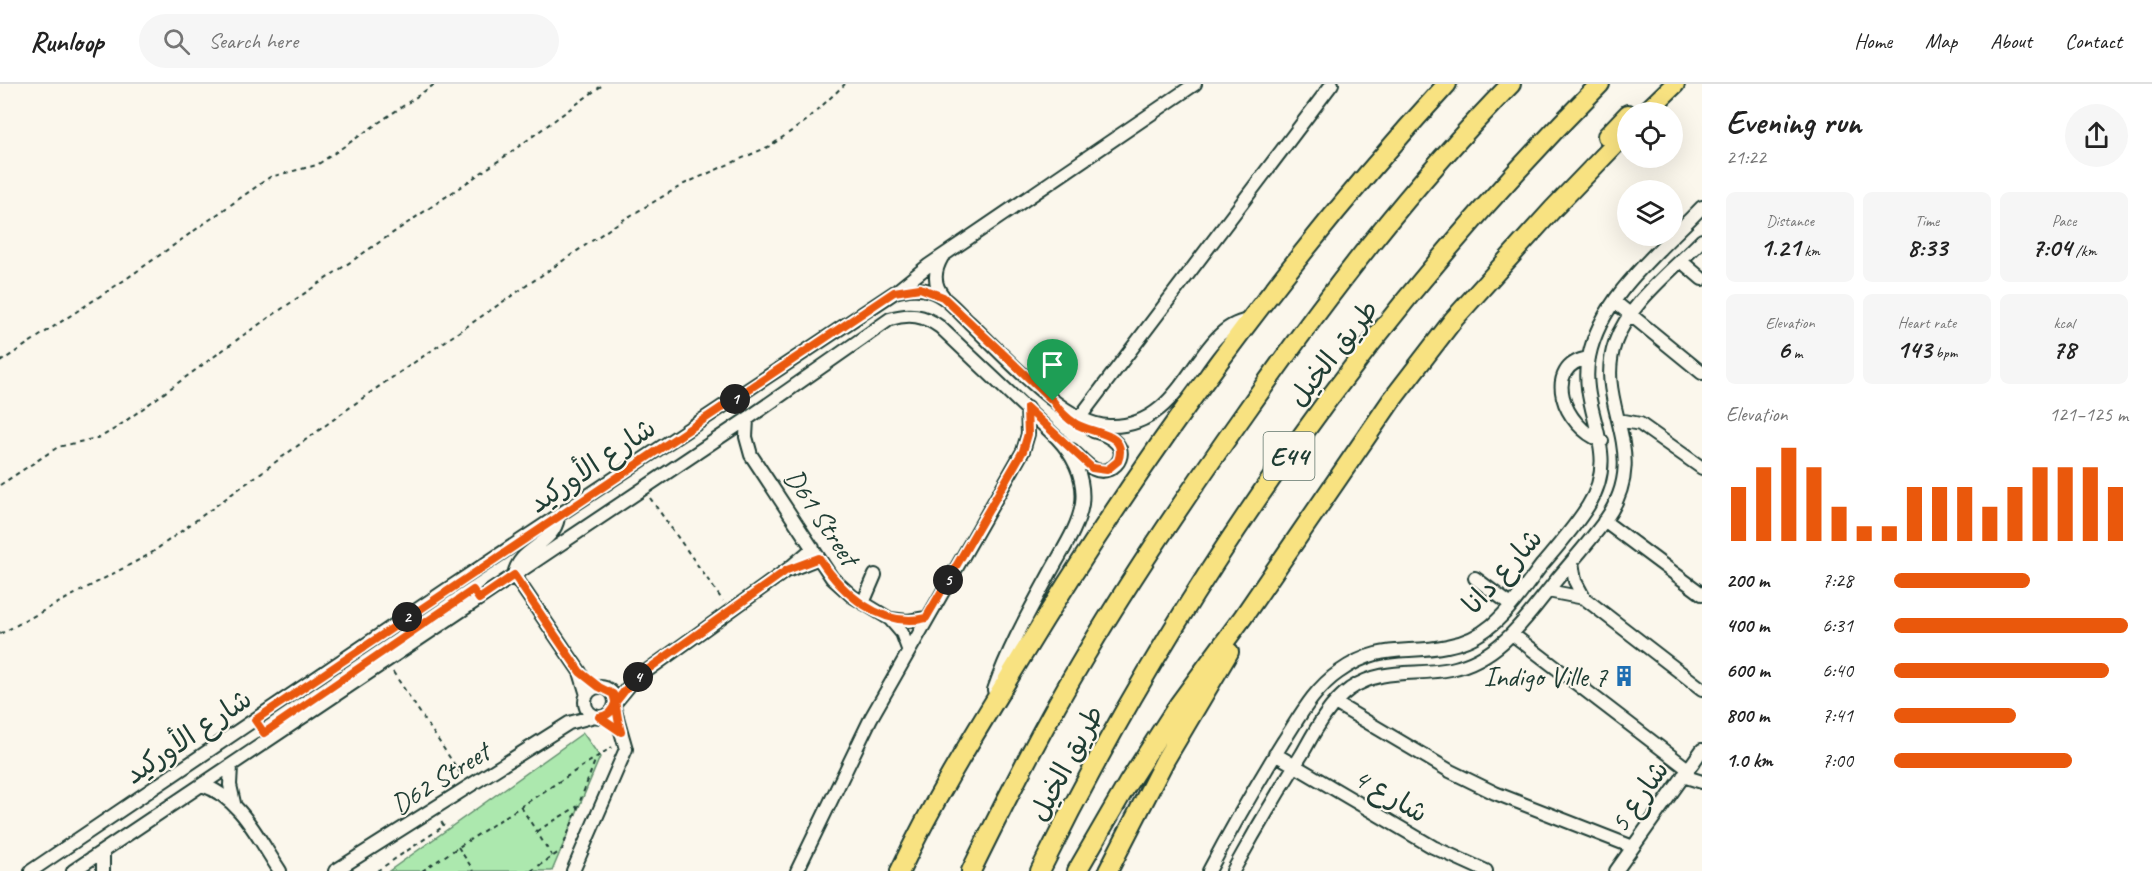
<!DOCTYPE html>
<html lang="en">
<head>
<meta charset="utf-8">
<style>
  body { margin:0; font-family:Caveat,"Playpen Sans Arabic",sans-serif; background:#f6f6f6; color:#222; height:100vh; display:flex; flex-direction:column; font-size:22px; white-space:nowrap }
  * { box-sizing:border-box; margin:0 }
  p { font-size:20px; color:#767676 }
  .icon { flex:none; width:33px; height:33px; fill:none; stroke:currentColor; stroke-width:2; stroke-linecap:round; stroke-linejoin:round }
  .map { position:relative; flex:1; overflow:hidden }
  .sheet { display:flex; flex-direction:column; background:#fff; width:450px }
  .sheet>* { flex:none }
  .buttons { position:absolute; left:1617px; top:18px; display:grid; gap:12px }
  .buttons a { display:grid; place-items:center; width:66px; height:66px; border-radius:50%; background:#fff; box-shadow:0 6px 24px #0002; font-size:30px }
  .pin { position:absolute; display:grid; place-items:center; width:51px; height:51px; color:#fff; margin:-62px -26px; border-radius:50% 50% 50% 0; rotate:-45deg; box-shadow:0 0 6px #0007 }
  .pin .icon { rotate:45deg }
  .km { position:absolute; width:30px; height:30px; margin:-15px; border-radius:50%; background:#222; color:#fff; font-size:16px; line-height:30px; text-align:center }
  .round { display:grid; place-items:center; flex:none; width:63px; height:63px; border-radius:32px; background:#f6f6f6 }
  .head { display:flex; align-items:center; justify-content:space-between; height:102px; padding:0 24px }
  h1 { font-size:33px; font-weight:800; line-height:45px }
  .figures { display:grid; grid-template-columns:repeat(3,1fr); gap:9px; height:102px; padding:6px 24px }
  .figures div { display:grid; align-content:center; border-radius:9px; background:#f6f6f6; text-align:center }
  .figures b { font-size:26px; font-weight:800 }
  .figures small { font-size:16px; font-weight:400 }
  .figures p { font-size:16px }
  .chart { height:168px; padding:12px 24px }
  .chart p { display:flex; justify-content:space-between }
  .chart svg { width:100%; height:108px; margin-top:6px; stroke:#ea580c; stroke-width:6 }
  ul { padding:0 24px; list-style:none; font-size:20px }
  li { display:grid; grid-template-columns:96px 72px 1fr; align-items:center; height:45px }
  li i { height:15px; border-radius:8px; background:#ea580c }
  header { display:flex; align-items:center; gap:36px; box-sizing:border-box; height:84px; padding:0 30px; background:#fff; border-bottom:2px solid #e0e0e0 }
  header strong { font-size:28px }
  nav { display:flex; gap:33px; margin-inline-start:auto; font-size:21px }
  .search { width:420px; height:54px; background:#f6f6f6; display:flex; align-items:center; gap:15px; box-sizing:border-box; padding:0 21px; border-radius:33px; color:#767676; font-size:22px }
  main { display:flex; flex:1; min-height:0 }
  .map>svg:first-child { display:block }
  .green { fill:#ace8ae; stroke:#669271; stroke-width:1.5 }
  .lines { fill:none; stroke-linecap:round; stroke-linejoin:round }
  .minor-casing { stroke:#1f3d34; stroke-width:16 }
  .highway-casing { stroke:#1f3d34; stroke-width:22 }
  .path { stroke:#1f3d34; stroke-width:2; stroke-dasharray:4.5 4.5; stroke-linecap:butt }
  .minor { stroke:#fbf7ec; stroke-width:12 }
  .highway { stroke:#f8e281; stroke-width:18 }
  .route-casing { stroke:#fff; stroke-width:12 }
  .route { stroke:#ea580c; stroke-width:8 }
  .labels { text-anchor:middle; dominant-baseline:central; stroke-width:4.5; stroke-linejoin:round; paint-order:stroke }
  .shield { fill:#fbf7ec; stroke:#61756b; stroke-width:1.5 }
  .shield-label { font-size:27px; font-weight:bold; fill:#1f3d34 }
  .street-label { font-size:28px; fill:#1f3d34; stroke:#fbf7ec }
  .poi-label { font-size:28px; fill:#1f3d34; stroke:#fbf7ec; text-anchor:end }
</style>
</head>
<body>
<header>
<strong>Runloop</strong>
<div class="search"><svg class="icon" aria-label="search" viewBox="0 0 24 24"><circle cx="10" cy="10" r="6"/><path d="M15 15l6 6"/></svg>Search here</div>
<nav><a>Home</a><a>Map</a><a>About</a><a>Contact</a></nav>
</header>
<main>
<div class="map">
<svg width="1702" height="787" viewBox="0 0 1702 787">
  <rect width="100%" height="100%" fill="#fbf7ec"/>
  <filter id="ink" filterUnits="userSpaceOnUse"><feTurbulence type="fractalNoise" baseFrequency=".0167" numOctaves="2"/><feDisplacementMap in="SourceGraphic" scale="12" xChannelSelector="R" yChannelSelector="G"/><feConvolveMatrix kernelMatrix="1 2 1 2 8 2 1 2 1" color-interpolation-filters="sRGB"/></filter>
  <g filter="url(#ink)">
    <path class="green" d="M583,649L600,673L552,787H389Z"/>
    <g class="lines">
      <defs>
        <path id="minor" d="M942,173C934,187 933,199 943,212
          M1681,177L1702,195
          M898,206L929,181L1195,0
          M1615,218L1702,289
          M1589,274C1541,281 1563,343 1602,357
          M1080,333L1332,0
          M747,335L746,353L751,371L832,494L852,512L890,535L902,549L908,565
          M1619,336L1640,340L1702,384
          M1072,366C1079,372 1086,381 1094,385C1114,395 1143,360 1093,347
          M558,434C553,462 519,463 514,491L580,588L587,611
          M1604,437L1702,510
          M1572,478L1575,497L1584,514
          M789,486L819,474
          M1475,494L1511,521
          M1548,507L1584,514L1702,605
          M863,519L875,491
          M890,535L908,537L926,534
          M1512,550L1688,685
          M585 618a15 15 0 1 1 30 0a15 15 0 1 1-30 0Z
          M615,619L634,596L787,486L813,464
          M1335,619L1450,687L1495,709L1633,763
          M1275,670L1433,763L1486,787
          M231,682L230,701L234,719
          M1683,692L1702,698
          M202,701C240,713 259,756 280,787
          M31,787L446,506L895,208C907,205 918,203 930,207C946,212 957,227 969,238C1001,268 1064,341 1109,342C1188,345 1195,238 1252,236
          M73,787L747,335L890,235C909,229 924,231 940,243L1057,354C1074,372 1085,395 1082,420C1078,445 1061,468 1049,491C1029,528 1008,565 994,606
          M103,787V767
          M335,787L569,639L595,632
          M573,787L626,665L614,623
          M797,787L871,634L1023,367L1028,350L1027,324
          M1209,787C1232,743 1257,700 1283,658C1300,632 1314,605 1339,588C1381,558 1404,571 1447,562C1464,559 1479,552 1492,541C1511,525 1526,502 1541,482C1557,463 1575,443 1588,422C1623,366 1578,328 1589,273C1601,212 1661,166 1702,123
          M1233,787C1255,747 1278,708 1302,670C1315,647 1328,621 1350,605C1382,583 1415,592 1451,585C1501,575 1528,531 1558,494C1574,475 1590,457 1604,438C1655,368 1593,322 1615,259C1628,220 1674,185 1702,156
          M1616,787L1702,666"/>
        <path id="highway" d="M1646,28L1675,0
          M1607,52L1628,30
          M900,787C935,713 977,646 1019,577C1141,375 1287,174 1447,0
          M971,787C1007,714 1044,640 1086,570C1135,487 1189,408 1245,329C1326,213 1412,101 1511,0
          M1040,787C1182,498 1373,228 1600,0
          M1077,787L1128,699L1179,620L1243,533L1391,317L1454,235L1553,125L1628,47
          M1108,787L1165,676L1229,568"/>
      </defs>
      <use href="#minor" class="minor-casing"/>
      <use href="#highway" class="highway-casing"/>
      <path class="path" d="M0,278L126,195L270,93L317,81L435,0
        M0,401L58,363L101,353L116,344L245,250L507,71L604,0
        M650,414L723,517
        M0,550L150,470L371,308L618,139L684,100L770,62L806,37L845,0
        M393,588L462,692
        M521,723L552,772
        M537,747L578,722
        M458,763L474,787
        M377,787L444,742L440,736
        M422,787L612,663
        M531,787L562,766L596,674"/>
      <use href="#minor" class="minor"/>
      <use href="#highway" class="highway"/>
    </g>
  </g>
  <g class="lines" filter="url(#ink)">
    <defs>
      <path id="route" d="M1053,317L943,213L920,204L894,208L255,636L264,649L473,506L479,515L514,491L580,588L599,603L613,610C617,622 617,635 621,648L599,633C608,632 613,627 615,619L633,596L787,486L819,474C842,509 881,545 926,534L1023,367L1028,350L1027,324L1092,384L1107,386L1118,377C1129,348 1093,350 1076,340C1066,334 1059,326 1053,317"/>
    </defs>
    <use href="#route" class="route-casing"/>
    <use href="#route" class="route"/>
  </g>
  <defs>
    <symbol id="building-bare" viewBox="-9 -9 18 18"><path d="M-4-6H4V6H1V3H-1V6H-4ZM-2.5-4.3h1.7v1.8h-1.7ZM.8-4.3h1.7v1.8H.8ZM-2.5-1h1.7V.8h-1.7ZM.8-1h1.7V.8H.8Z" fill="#1f6fb2" stroke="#fbf7ec" stroke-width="2.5" paint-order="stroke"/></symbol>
  </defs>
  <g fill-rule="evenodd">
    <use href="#building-bare" x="1609" y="577" width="30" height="30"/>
  </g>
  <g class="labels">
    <rect class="shield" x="1263.5" y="348" width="51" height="48" rx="4.5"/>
    <g class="shield-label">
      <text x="1289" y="372">E44</text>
    </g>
    <g class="street-label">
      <text transform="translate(1333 269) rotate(-52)">طريق الخيل</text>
      <text transform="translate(592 381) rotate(-34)">شارع الأوركيد</text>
      <text transform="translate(822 433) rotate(56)">D61 Street</text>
      <text transform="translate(1502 487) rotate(-48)">شارع دانا</text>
      <text transform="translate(188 652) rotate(-34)">شارع الأوركيد</text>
      <text transform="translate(1066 679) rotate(-62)">طريق الخيل</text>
      <text transform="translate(440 694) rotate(-32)">D62 Street</text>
      <text transform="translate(1391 711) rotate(30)">شارع 4</text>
      <text transform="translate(1639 712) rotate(-55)">شارع 5</text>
    </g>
    <g class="poi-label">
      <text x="1607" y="592">Indigo Ville 7</text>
    </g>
  </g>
</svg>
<div class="buttons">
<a><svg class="icon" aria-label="locate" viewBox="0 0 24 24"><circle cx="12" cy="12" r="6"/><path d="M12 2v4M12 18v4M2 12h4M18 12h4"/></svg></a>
<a><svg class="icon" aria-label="layers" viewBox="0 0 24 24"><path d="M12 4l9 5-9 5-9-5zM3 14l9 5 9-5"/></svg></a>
</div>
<div class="pin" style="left:1053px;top:317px;background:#1e9e55"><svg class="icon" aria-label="arrive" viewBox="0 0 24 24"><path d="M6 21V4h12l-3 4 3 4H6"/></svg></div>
<b class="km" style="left:735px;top:315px">1</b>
<b class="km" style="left:407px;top:533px">2</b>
<b class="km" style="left:638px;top:593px">4</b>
<b class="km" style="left:948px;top:496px">5</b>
</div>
<section class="sheet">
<div class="head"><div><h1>Evening run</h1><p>21:22</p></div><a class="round"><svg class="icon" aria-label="share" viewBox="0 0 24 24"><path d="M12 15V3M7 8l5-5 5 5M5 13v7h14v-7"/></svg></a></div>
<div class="figures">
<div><p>Distance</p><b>1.21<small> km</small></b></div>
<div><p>Time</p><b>8:33</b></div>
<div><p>Pace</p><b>7:04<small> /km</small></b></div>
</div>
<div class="figures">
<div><p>Elevation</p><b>6<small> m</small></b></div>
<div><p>Heart rate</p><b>143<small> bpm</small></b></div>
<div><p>kcal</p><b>78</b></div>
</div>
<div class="chart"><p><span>Elevation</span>121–125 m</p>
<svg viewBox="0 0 160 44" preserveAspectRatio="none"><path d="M5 44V22M15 44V14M25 44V6M35 44V14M45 44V30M55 44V38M65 44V38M75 44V22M85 44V22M95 44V22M105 44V30M115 44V22M125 44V14M135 44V14M145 44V14M155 44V22"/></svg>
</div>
<ul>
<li><b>200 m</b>7:28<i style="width:58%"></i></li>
<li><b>400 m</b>6:31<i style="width:100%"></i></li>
<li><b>600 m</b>6:40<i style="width:92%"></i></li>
<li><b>800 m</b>7:41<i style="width:52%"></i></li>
<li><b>1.0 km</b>7:00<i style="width:76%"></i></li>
</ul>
</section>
</main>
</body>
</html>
